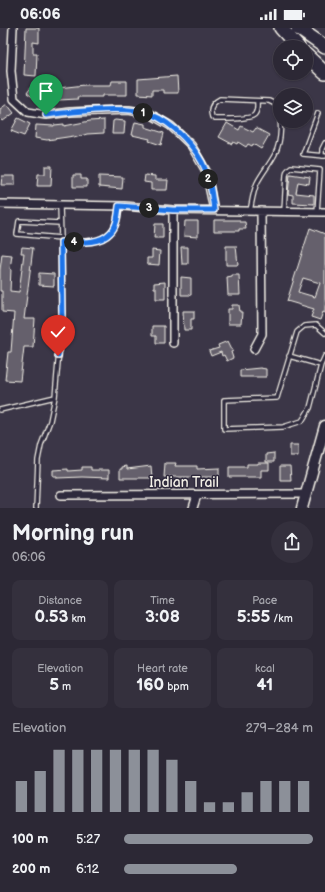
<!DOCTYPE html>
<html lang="en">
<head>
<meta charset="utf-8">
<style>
  body { margin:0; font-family:"Balsamiq Sans",sans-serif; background:#34303d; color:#f1f3f6; height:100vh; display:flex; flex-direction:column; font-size:15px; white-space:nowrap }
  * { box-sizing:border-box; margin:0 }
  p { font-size:13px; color:#a6a6ad }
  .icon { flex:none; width:22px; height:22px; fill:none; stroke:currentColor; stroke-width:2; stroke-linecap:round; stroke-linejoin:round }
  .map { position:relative; height:480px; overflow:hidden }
  .sheet { display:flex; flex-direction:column; background:#2c2835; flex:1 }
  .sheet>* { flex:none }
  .buttons { position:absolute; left:273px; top:12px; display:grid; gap:8px }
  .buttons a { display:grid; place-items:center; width:40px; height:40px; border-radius:50%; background:#2c2835; box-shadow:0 1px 3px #0004,0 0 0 1px #484450; font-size:20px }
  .pin { position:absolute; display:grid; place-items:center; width:34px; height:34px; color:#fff; margin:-41px -17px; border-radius:50% 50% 50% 0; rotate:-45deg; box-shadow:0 0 4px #0007 }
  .pin .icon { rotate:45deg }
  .km { position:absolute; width:20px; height:20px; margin:-10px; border-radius:50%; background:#222; color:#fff; font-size:11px; line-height:20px; text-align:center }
  .round { display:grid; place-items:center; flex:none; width:42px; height:42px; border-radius:21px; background:#34303d }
  .summary { display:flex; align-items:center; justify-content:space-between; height:68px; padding:0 12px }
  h1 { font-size:22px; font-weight:700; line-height:30px }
  .figures { display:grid; grid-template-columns:repeat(3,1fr); gap:6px; height:68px; padding:4px 12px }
  .figures div { display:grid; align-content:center; border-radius:8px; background:#34303d; text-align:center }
  .figures b { font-size:17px; font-weight:700 }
  .figures small { font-size:11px; font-weight:400 }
  .figures p { font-size:11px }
  .chart { height:112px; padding:8px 12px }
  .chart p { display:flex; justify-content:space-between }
  .chart svg { width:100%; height:72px; margin-top:4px; stroke:#8c9099; stroke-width:6 }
  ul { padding:0 12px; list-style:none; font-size:13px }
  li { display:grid; grid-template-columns:64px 48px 1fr; align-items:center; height:30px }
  li i { height:10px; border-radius:5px; background:#8c9099 }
  .status { display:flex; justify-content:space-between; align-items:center; height:28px; padding:0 20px; background:#2c2835; direction:ltr }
  .status svg { height:11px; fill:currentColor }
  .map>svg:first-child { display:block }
  .building { fill:#65616c; stroke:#f4f1e8; fill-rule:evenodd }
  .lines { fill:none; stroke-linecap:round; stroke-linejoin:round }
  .lane-casing { stroke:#f4f1e8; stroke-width:6 }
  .street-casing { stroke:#f4f1e8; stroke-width:10 }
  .secondary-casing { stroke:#f4f1e8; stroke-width:13 }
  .highway-casing { stroke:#f4f1e8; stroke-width:16 }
  .lane { stroke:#2f2a3d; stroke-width:3.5 }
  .street { stroke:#2f2a3d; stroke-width:7 }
  .secondary { stroke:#2f2a3d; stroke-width:10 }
  .highway { stroke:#2f2a3d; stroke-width:13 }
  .route-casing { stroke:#fff; stroke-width:8 }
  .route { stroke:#1a73e8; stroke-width:5 }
  .labels { text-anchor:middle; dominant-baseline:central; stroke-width:3; stroke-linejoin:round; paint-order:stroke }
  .street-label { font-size:14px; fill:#f4f1e8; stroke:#2f2a3d }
</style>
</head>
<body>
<div class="status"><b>06:06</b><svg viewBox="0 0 49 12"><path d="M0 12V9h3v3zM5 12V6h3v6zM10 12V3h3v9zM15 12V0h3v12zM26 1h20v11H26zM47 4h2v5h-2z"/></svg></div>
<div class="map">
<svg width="325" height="480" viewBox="0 0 325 480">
  <rect width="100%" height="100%" fill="#3b3647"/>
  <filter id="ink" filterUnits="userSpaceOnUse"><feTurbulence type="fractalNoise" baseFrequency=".025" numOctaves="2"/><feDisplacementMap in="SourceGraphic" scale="8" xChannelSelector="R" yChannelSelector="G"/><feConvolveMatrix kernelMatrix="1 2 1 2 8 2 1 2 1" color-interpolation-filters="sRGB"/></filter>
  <g filter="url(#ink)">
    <path class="building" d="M26,0H39V15L33,14V25H37L36,48L24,47Z
      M177,48L178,65H163V62H152V67L138,66V51Z
      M37,51L50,61L43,71L41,70L38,73L27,65Z
      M112,53H127V67H103V69H77L78,71L59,72L58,60L85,57H111Z
      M7,76L14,85L3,93L0,89V81Z
      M18,90L30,96L24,108L11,103Z
      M104,92V105L87,106L74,110V108L47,112L35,110L36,97L54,98V97L64,96V98L90,93Z
      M115,92L125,93L124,106H112L113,93Z
      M135,94L145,96V99L164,105L161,117L149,113L150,111L132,107Z
      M227,95L239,102L241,98L253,104L256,100L269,107L261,121L253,116L252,118L248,116L246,119L238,114L237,116L233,114L232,116L219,109Z
      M45,138H52L51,158H37L38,146H45Z
      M290,146L310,149L309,156L298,154L296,165L314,167V176L293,175V167L288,166Z
      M73,147H81V151H87V159H73Z
      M145,147L155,148V152H168L167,162H151V155L144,154Z
      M2,148H15V157H1Z
      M99,148L123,149L122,161L99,159Z
      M214,192H239V194H245L246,201H239V203H214Z
      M185,193H198V209L184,208Z
      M155,196H163V210H154Z
      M310,200L325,206V285L323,284L320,292L311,289L314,281L287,273ZM303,250L320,255L315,269L298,264Z
      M226,218H236L238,237H226Z
      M22,219L33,220L24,291H35L33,319H24L20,353L5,352L8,324H11L14,285L2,284V263H0V242L2,226L12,227L10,241H11L10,263L19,264L24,225H21Z
      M181,219H188V236H182Z
      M152,222L160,223L159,237L147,236V230H152Z
      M39,245L54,246V258L39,257Z
      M232,247H239L240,267H228L227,249L232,248Z
      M181,249L191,250V267H181Z
      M165,254V271H156V260H154V255Z
      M232,277H239L240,284H242L241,296H228V281H232Z
      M183,283H194V291H191V302H184Z
      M152,298H164V315H156V308H152Z
      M228,313L233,323L231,324L233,330L227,333L224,327L222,328L221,324L211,328L209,323L219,320L218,317Z
      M260,340L266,341V349H240V342Z
      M290,417H298V428H290Z
      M274,425V434H266V426Z
      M165,435H176L175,438H197V441L219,440V449H164Z
      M258,435H269V442H261V449H229V439H247V436H258Z
      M127,438V441L151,438L152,450H120V441H122V439Z
      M280,438H290L291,452H280Z
      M82,439H91V442H109V450L82,449L57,450V448H53V442L68,441V443L82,442Z"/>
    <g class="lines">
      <defs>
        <path id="lane" d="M318,85L303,126L325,128
          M322,128V121L325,115
          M60,177L61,211
          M250,183C252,174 253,164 257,155C262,145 270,136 275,126C282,112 282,91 277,77L269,73L220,71C212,75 209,80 212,89L215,91C223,91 252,92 255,86C258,82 257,77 257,73
          M284,183L286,147L287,143L291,139L320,142L317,184
          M60,195L19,193L17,206L61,210
          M325,305L316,297L304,298L297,304L277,370L224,372V401L283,399L302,393L310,380L321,337L325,328
          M289,328L321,337
          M0,382L55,369
          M36,480L38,432L41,417L50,393L55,369L62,288L61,214C76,214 99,217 110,205C117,199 118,187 119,178"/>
        <path id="street" d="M13,0L11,43L14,71L28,84L46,87L70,84L129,82L150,86L171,98L191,117L206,143L214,182
          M0,176L124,178L173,182L325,184
          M173,182V315
          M254,321L262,306L261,183
          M61,467L306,466
          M193,480L197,467"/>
        <path id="secondary" d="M302,480L325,398"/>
        <path id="highway" d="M281,0L298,19
          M298,0L325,19
          M306,27L325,45"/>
      </defs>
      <use href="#lane" class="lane-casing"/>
      <use href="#street" class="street-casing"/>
      <use href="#secondary" class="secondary-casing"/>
      <use href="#highway" class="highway-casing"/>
      <use href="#lane" class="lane"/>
      <use href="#street" class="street"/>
      <use href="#secondary" class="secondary"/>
      <use href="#highway" class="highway"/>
    </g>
  </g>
  <g class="lines" filter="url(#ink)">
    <defs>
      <path id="route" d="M46,87C73,84 126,77 150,86C174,95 197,120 206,143C211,155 212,169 214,182H173L119,178C118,187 117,199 110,205C99,217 76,214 61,214L62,288L58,328"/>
    </defs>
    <use href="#route" class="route-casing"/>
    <use href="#route" class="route"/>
  </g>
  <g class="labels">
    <g class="street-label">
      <text x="184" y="454">Indian Trail</text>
    </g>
  </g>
</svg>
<div class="buttons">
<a><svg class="icon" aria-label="locate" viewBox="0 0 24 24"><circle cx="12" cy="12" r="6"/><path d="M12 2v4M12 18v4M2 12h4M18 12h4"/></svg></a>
<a><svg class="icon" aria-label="layers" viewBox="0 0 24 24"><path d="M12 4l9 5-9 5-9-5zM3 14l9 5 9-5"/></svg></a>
</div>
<div class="pin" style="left:46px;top:87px;background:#1e9e55"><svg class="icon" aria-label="arrive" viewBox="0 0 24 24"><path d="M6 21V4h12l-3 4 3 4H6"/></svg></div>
<div class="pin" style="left:58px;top:328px;background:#d93025"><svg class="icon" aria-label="check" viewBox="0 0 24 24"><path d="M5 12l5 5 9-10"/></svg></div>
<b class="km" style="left:143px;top:85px">1</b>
<b class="km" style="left:208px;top:151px">2</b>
<b class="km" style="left:149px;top:180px">3</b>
<b class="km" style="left:74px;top:214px">4</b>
</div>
<section class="sheet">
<div class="summary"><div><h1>Morning run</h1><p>06:06</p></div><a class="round"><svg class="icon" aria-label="share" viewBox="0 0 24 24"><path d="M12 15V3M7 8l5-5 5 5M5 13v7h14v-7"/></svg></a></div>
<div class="figures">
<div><p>Distance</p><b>0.53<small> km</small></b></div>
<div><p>Time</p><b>3:08</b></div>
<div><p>Pace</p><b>5:55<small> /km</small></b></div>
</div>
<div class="figures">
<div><p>Elevation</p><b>5<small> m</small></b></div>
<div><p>Heart rate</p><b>160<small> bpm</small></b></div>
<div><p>kcal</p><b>41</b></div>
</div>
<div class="chart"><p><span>Elevation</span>279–284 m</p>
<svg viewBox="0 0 160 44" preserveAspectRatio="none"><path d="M5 44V25M15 44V19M25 44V6M35 44V6M45 44V6M55 44V6M65 44V6M75 44V6M85 44V12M95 44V25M105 44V38M115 44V38M125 44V32M135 44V25M145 44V25M155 44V25"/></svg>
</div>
<ul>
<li><b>100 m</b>5:27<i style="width:100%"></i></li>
<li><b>200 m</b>6:12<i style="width:60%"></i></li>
</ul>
</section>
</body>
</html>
